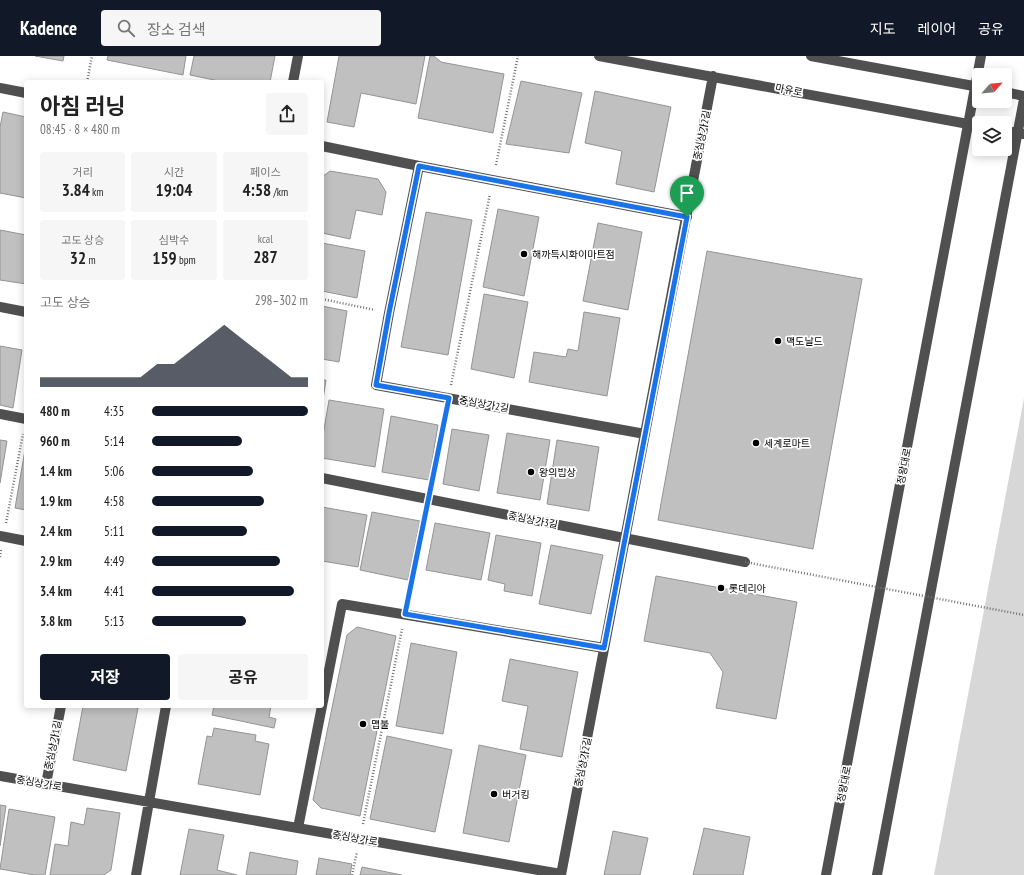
<!DOCTYPE html>
<html lang="ko">
<head>
<meta charset="utf-8">
<style>
  body { margin:0; font-family:"PT Sans Narrow","Noto Sans KR",sans-serif; background:#f6f6f6; color:#222; height:100vh; display:flex; flex-direction:column; font-size:15px; white-space:nowrap }
  * { box-sizing:border-box; margin:0 }
  p { font-size:13px; color:#767676 }
  .icon { flex:none; width:22px; height:22px; fill:none; stroke:currentColor; stroke-width:2; stroke-linecap:round; stroke-linejoin:round }
  .map { position:relative; flex:1; overflow:hidden }
  .details { position:absolute; left:24px; top:24px; width:300px; height:628px; display:flex; flex-direction:column; background:#fff; border-radius:4px; box-shadow:0 2px 10px #0003 }
  .details>* { flex:none }
  .needle { width:26px; rotate:63deg }
  .buttons { position:absolute; left:972px; top:12px; display:grid; gap:8px }
  .buttons a { display:grid; place-items:center; width:40px; height:40px; border-radius:4px; background:#fff; box-shadow:0 2px 10px #0003; font-size:20px }
  .pin { position:absolute; display:grid; place-items:center; width:34px; height:34px; color:#fff; margin:-41px -17px; border-radius:50% 50% 50% 0; rotate:-45deg; box-shadow:0 0 4px #0007 }
  .pin .icon { rotate:45deg }
  .round { display:grid; place-items:center; flex:none; width:42px; height:42px; border-radius:4px; background:#f6f6f6 }
  .summary { display:flex; align-items:center; justify-content:space-between; height:68px; padding:0 16px }
  h1 { font-size:22px; font-weight:700; line-height:30px }
  .figures { display:grid; grid-template-columns:repeat(3,1fr); gap:6px; height:68px; padding:4px 16px }
  .figures div { display:grid; align-content:center; border-radius:4px; background:#f6f6f6; text-align:center }
  .figures b { font-size:17px; font-weight:700 }
  .figures small { font-size:11px; font-weight:400 }
  .figures p { font-size:11px }
  .chart { height:112px; padding:8px 16px }
  .chart p { display:flex; justify-content:space-between }
  .chart svg { width:100%; height:72px; margin-top:4px; fill:#111827; opacity:.7 }
  .button { display:flex; gap:8px; margin-top:auto; padding:8px 16px }
  .button a { flex:1; height:46px; border-radius:4px; background:#111827; color:#fff; font-size:16px; font-weight:700; line-height:46px; text-align:center }
  .button a+a { background:#f6f6f6; color:#222 }
  ul { padding:0 16px; list-style:none; font-size:13px }
  li { display:grid; grid-template-columns:64px 48px 1fr; align-items:center; height:30px }
  li i { height:10px; border-radius:5px; background:#111827 }
  header { display:flex; align-items:center; gap:24px; box-sizing:border-box; height:56px; padding:0 20px; background:#111827; color:#fff }
  header strong { font-size:19px }
  nav { display:flex; gap:22px; margin-inline-start:auto; font-size:14px }
  .search { width:280px; height:36px; background:#f6f6f6; display:flex; align-items:center; gap:10px; box-sizing:border-box; padding:0 14px; border-radius:4px; color:#767676; font-size:15px }
  .map>svg:first-child { display:block }
  .green { fill:#d7d7d7 }
  .building { fill:#c0c0c0; stroke:#949494 }
  .lines { fill:none; stroke-linecap:round; stroke-linejoin:round }
  .path { stroke:#727272; stroke-width:2.5; stroke-dasharray:1 2; stroke-linecap:butt }
  .minor { stroke:#505050; stroke-width:10 }
  .path-bridge { stroke:#727272; stroke-width:2.5; stroke-dasharray:1 2; stroke-linecap:butt }
  .route-casing { stroke:#fff; stroke-width:8 }
  .route { stroke:#1a73e8; stroke-width:5 }
  .poi-dot { fill:#000; stroke:#fff; stroke-width:1.5 }
  .labels { text-anchor:middle; dominant-baseline:central; stroke-width:3.5; stroke-linejoin:round; paint-order:stroke }
  .street-label { font-size:10px; fill:#000; stroke:#fff }
  .poi-label { font-size:10px; fill:#000; stroke:#fff; text-anchor:start }
</style>
</head>
<body>
<header>
<strong>Kadence</strong>
<div class="search"><svg class="icon" aria-label="search" viewBox="0 0 24 24"><circle cx="10" cy="10" r="6"/><path d="M15 15l6 6"/></svg>장소 검색</div>
<nav><a>지도</a><a>레이어</a><a>공유</a></nav>
</header>
<div class="map">
<svg width="1024" height="819" viewBox="0 0 1024 819">
  <rect width="100%" height="100%" fill="#fff"/>
  <path class="green" d="M1024,342V819H934Z"/>
  <path class="building" d="M35,0H64L63,5Z
    M108,0H186L183,19L107,4Z
    M194,0H275L270,26H224L190,19Z
    M339,0H425L416,48L361,37L354,71L327,66Z
    M430,0H434L441,6L504,18L493,77L418,62Z
    M521,25L582,37L569,97L506,88Z
    M595,35L671,51L654,136L616,128L622,95L585,87Z
    M3,56L26,61V142L0,137V71Z
    M330,115L378,123L386,136L382,159L356,154L350,183L322,177V121Z
    M498,153L539,161L524,240L483,231Z
    M426,156L472,164L448,299L401,291Z
    M598,167L642,176L628,254L583,245Z
    M0,174L26,179V228L0,224Z
    M322,187L365,195L357,242L322,235Z
    M707,195L862,223L813,493L658,464Z
    M484,238L528,246L514,322L471,313Z
    M322,250L347,255L339,306L322,303Z
    M584,256L620,262L607,340L529,326L534,296L566,301L568,293L578,295Z
    M0,290L22,294L13,352L0,349Z
    M322,324H326L322,350Z
    M329,344L384,353L375,411L322,402V385Z
    M391,360L438,369L429,424L382,416Z
    M452,373L489,379L479,435L443,428Z
    M507,377L550,384L540,444L497,437Z
    M0,384L7,385L0,427Z
    M557,384L599,391L589,455L547,448Z
    M26,388V454L15,452Z
    M322,451L367,459L358,511L322,505Z
    M372,456L420,465L408,524L360,514Z
    M435,467L490,477L481,524L426,514Z
    M496,479L541,487L532,540L504,535L505,528L488,524Z
    M551,489L603,499L591,558L539,548Z
    M656,520L797,546L776,663L716,652L723,616L710,597L644,585Z
    M357,571L396,580L360,760L321,752L313,744L347,579Z
    M411,587L457,596L443,678L396,670Z
    M510,603L578,616L562,701L520,693L528,650L502,645Z
    M83,650H129L138,652L126,715L73,704Z
    M214,650H271L269,661L276,663L274,672L212,659Z
    M214,672L256,679L255,685L269,688L260,739L198,728L207,680L212,681Z
    M387,680L452,694L435,776L370,763Z
    M479,689L526,699L509,786L463,777Z
    M0,749L6,750L0,790Z
    M87,752L120,757L111,814L104,819H50L55,788L68,790L71,766L84,769Z
    M9,753L55,761L45,819H35L0,813Z
    M704,772L750,781L743,819H693Z
    M189,773L224,779L217,814L237,819H180Z
    M613,775L648,782L640,819H604Z
    M250,796L298,805L296,819H246Z
    M319,802L352,808L350,819H316Z
    M362,811L402,819H360Z"/>
  <g class="lines">
    <path class="path" d="M87,26L92,0
      M496,109L518,0
      M322,243L375,254
      M451,329L490,138
      M431,429L446,357
      M6,467L23,378
      M0,501L1,494
      M408,544L426,457
      M363,768L402,573
      M352,819L357,796"/>
    <path class="minor" d="M599,0L979,70
      M811,0L979,31
      M293,26L298,0
      M0,32L26,37
      M1005,36L1024,40
      M1005,75L1023,78
      M322,90L419,110L687,161
      M419,110L389,257L376,329L645,378
      M0,251L26,256
      M0,358L26,363
      M322,422L745,506
      M0,480L26,485
      M322,650L342,548L604,592
      M0,720L561,818
      M46,728L61,650
      M298,772L322,650
      M136,819L166,650
      M561,819L713,20
      M826,819L981,0
      M877,819L1024,43"/>
    <path class="path-bridge" d="M745,506L1024,559"/>
  </g>
  <g class="lines">
    <defs>
      <path id="route" d="M419,110L687,161L604,592L405,558L449,342L376,329L389,257Z"/>
    </defs>
    <use href="#route" class="route-casing"/>
    <use href="#route" class="route"/>
  </g>
  <g class="poi-dot">
    <circle cx="524" cy="198" r="4"/>
    <circle cx="778" cy="285" r="4"/>
    <circle cx="756" cy="387" r="4"/>
    <circle cx="531" cy="416" r="4"/>
    <circle cx="721" cy="532" r="4"/>
    <circle cx="363" cy="668" r="4"/>
    <circle cx="494" cy="738" r="4"/>
  </g>
  <g class="labels">
    <g class="street-label">
      <text transform="translate(789 34) rotate(11)">마유로</text>
      <text transform="translate(702 79) rotate(-79)">중심상가2길</text>
      <text transform="translate(484 348) rotate(10)">중심상가2길</text>
      <text transform="translate(904 410) rotate(-79)">정왕대로</text>
      <text transform="translate(533 464) rotate(11)">중심상가3길</text>
      <text transform="translate(53 689) rotate(-79)">중심상가1길</text>
      <text transform="translate(583 706) rotate(-79)">중심상가2길</text>
      <text transform="translate(39 727) rotate(10)">중심상가로</text>
      <text transform="translate(844 728) rotate(-79)">정왕대로</text>
      <text transform="translate(355 782) rotate(10)">중심상가로</text>
    </g>
    <g class="poi-label">
      <text x="532" y="198">해까득시화이마트점</text>
      <text x="786" y="285">맥도날드</text>
      <text x="764" y="387">세계로마트</text>
      <text x="539" y="416">왕의밥상</text>
      <text x="729" y="532">롯데리아</text>
      <text x="371" y="668">맵불</text>
      <text x="502" y="738">버거킹</text>
    </g>
  </g>
</svg>
<div class="buttons">
<a><svg class="needle" viewBox="-14 -14 28 28"><path d="M0-13l5 13h-10z" fill="#e53935"/><path d="M0 13l5-13h-10z" fill="#767676"/></svg></a>
<a><svg class="icon" aria-label="layers" viewBox="0 0 24 24"><path d="M12 4l9 5-9 5-9-5zM3 14l9 5 9-5"/></svg></a>
</div>
<div class="pin" style="left:687px;top:161px;background:#1e9e55"><svg class="icon" aria-label="arrive" viewBox="0 0 24 24"><path d="M6 21V4h12l-3 4 3 4H6"/></svg></div>
<section class="details">
<div class="summary"><div><h1>아침 러닝</h1><p>08:45 · 8 × 480 m</p></div><a class="round"><svg class="icon" aria-label="share" viewBox="0 0 24 24"><path d="M12 15V3M7 8l5-5 5 5M5 13v7h14v-7"/></svg></a></div>
<div class="figures">
<div><p>거리</p><b>3.84<small> km</small></b></div>
<div><p>시간</p><b>19:04</b></div>
<div><p>페이스</p><b>4:58<small> /km</small></b></div>
</div>
<div class="figures">
<div><p>고도 상승</p><b>32<small> m</small></b></div>
<div><p>심박수</p><b>159<small> bpm</small></b></div>
<div><p>kcal</p><b>287</b></div>
</div>
<div class="chart"><p><span>고도 상승</span>298–302 m</p>
<svg viewBox="0 0 160 44" preserveAspectRatio="none"><path d="M0 44V38L10 38L20 38L30 38L40 38L50 38L60 38L70 30L80 30L90 22L100 14L110 6L120 14L130 22L140 30L150 38L160 38V44z"/></svg>
</div>
<ul>
<li><b>480 m</b>4:35<i style="width:100%"></i></li>
<li><b>960 m</b>5:14<i style="width:58%"></i></li>
<li><b>1.4 km</b>5:06<i style="width:65%"></i></li>
<li><b>1.9 km</b>4:58<i style="width:72%"></i></li>
<li><b>2.4 km</b>5:11<i style="width:61%"></i></li>
<li><b>2.9 km</b>4:49<i style="width:82%"></i></li>
<li><b>3.4 km</b>4:41<i style="width:91%"></i></li>
<li><b>3.8 km</b>5:13<i style="width:60%"></i></li>
</ul>
<div class="button"><a>저장</a><a>공유</a></div>
</section>
</div>
</body>
</html>
